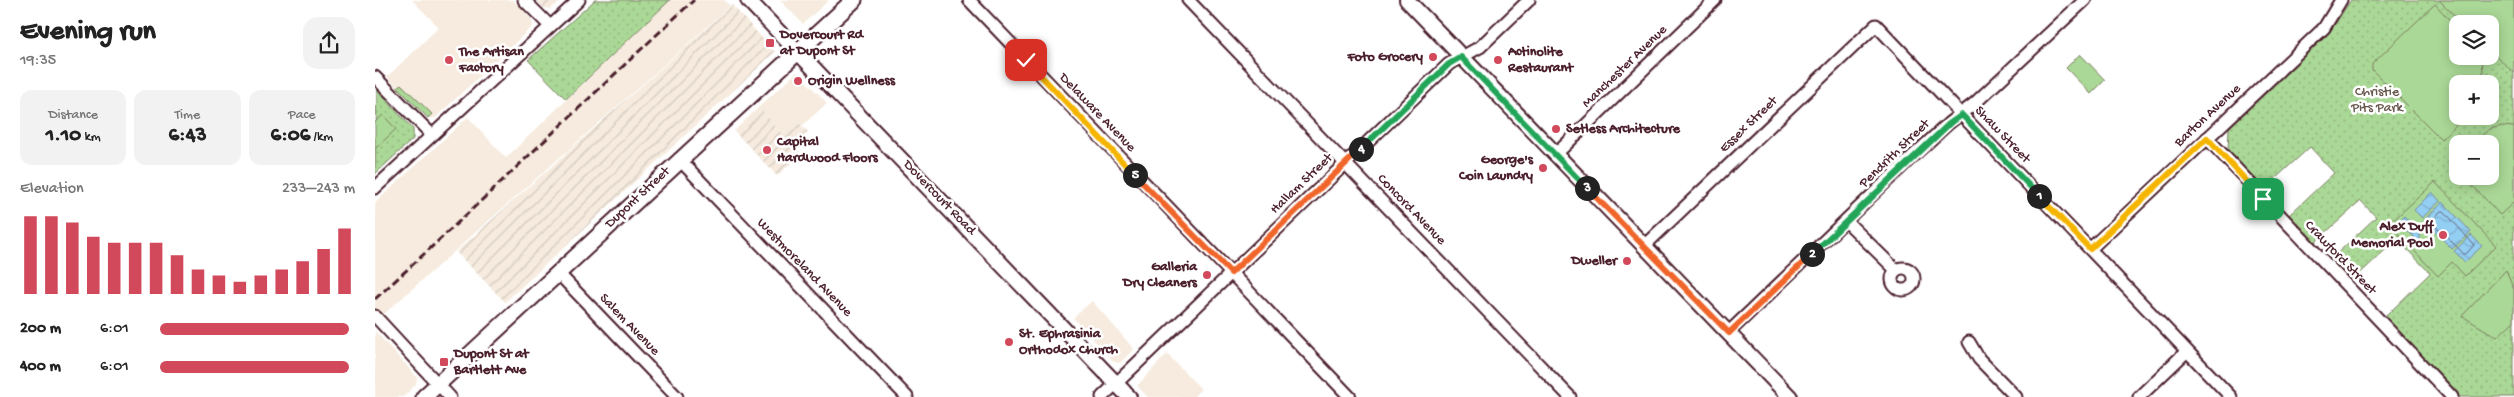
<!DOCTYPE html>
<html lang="en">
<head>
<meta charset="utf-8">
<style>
  body { margin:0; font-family:"Gochi Hand",sans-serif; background:#f2f2f2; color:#222; height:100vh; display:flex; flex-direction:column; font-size:19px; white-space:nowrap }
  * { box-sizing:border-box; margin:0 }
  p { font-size:16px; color:#767676 }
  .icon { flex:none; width:28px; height:28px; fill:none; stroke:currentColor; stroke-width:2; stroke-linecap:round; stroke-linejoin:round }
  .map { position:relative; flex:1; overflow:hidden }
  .drawer { display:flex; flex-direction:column; background:#fff; width:375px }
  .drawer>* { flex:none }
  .buttons { position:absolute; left:2074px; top:15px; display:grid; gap:10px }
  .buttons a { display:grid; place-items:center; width:50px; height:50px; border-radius:10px; background:#fff; box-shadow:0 2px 12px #0003; font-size:25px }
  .pin { position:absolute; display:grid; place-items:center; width:42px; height:42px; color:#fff; margin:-21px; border-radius:10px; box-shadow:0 2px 8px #0006 }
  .km { position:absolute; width:25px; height:25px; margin:-12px; border-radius:50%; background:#222; color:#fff; font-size:14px; line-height:25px; text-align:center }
  .round { display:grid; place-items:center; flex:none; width:52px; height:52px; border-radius:15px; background:#f2f2f2 }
  .headline { display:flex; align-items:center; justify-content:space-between; height:85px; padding:0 20px }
  h1 { font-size:28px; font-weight:700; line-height:38px }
  .stats { display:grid; grid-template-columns:repeat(3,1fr); gap:8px; height:85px; padding:5px 20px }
  .stats div { display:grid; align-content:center; border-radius:12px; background:#f2f2f2; text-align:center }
  .stats b { font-size:21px; font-weight:700 }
  .stats small { font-size:14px; font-weight:400 }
  .stats p { font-size:14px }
  .chart { height:140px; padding:10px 20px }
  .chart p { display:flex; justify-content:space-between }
  .chart svg { width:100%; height:90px; margin-top:5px; stroke:#d1495b; stroke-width:6 }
  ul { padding:0 20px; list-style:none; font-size:16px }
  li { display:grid; grid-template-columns:80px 60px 1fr; align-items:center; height:38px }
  li i { height:12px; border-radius:6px; background:#d1495b }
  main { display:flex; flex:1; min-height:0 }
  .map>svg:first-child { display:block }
  .built { fill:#f6ebde }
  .industrial { fill:url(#industrial-furrows) }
  .grass { fill:url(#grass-tufts); stroke:#7a7c60 }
  .park { fill:url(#park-dots); stroke:#7a7c60; fill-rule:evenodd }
  .garden { fill:#aad896; stroke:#7a7c60 }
  .water { fill:url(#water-waves); stroke:#7688a3 }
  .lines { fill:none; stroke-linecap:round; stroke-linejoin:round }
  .shore { stroke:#67657b; stroke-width:1 }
  .minor-casing { stroke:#4a1f2b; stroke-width:15 }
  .tertiary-casing { stroke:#4a1f2b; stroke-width:18 }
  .secondary-casing { stroke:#4a1f2b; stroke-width:19 }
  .minor { stroke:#fff; stroke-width:11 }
  .tertiary { stroke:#fff; stroke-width:14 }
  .secondary { stroke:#fff; stroke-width:15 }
  .rail { stroke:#4a1f2b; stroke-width:3; stroke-dasharray:8 4; stroke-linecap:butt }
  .split-1-casing { stroke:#fff; stroke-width:10 }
  .split-2-casing { stroke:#fff; stroke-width:10 }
  .split-3-casing { stroke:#fff; stroke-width:10 }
  .split-4-casing { stroke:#fff; stroke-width:10 }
  .split-5-casing { stroke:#fff; stroke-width:10 }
  .split-6-casing { stroke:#fff; stroke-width:10 }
  .split-1 { stroke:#f5b400; stroke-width:6 }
  .split-2 { stroke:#22a559; stroke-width:6 }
  .split-3 { stroke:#f0652b; stroke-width:6 }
  .split-4 { stroke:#22a559; stroke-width:6 }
  .split-5 { stroke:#f0652b; stroke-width:6 }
  .split-6 { stroke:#f5b400; stroke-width:6 }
  .poi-dot { fill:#d1495b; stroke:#fff; stroke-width:2 }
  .labels { text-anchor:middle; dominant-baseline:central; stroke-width:5; stroke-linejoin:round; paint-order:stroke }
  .poi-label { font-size:14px; font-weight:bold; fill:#4a1f2b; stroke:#fff; text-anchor:start }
  .street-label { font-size:14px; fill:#4a1f2b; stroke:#fff }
  .park-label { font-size:14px; fill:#67564b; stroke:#fff }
</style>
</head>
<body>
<main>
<section class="drawer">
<div class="headline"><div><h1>Evening run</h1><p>19:35</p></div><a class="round"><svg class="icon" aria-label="share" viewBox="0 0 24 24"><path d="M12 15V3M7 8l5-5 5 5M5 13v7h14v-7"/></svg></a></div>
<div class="stats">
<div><p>Distance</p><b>1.10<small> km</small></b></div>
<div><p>Time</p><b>6:43</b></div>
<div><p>Pace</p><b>6:06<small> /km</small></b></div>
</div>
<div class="chart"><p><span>Elevation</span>233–243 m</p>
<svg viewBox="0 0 160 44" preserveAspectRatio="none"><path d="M5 44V6M15 44V6M25 44V9M35 44V16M45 44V19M55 44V19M65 44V19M75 44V25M85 44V32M95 44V35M105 44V38M115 44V35M125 44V32M135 44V28M145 44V22M155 44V12"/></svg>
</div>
<ul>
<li><b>200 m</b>6:01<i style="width:97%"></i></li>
<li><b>400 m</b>6:01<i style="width:97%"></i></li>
</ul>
</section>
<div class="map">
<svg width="2139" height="397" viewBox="0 0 2139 397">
  <defs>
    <pattern id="industrial-furrows" width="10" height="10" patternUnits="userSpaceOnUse" patternTransform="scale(1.25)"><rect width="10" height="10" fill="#f6ebde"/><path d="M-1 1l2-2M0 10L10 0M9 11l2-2" fill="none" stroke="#d4c9bf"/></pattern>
    <pattern id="grass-tufts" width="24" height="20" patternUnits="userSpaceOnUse" patternTransform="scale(1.25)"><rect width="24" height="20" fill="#aad896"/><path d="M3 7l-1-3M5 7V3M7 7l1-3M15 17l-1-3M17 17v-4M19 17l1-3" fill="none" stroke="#94b981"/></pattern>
    <pattern id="park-dots" width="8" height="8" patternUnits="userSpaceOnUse" patternTransform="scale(1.25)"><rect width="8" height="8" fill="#aad896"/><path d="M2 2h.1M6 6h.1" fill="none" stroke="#94b981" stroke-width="1.8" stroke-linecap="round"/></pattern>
    <pattern id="water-waves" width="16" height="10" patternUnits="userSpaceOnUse" patternTransform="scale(1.25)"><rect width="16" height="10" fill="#93cef3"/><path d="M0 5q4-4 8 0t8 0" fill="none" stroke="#80b0d0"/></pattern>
  </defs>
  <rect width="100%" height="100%" fill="#fff"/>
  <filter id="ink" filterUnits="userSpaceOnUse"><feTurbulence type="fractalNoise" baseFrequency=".02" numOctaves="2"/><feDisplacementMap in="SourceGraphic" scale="10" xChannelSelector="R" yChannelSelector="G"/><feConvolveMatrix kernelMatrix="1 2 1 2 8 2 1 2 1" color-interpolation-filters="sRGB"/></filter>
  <g filter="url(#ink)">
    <path class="built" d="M37,0H138L157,20L158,26L60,118H53L12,77L64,27Z
      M295,0H349L355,6L0,322V203L93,117L131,158Z
      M405,0H454L428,24Z
      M422,72L452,103L427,126L421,120L407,133L384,107Z
      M717,301L759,349L745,363L739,362L698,318Z
      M0,331L42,377L41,384L28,397H0Z
      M792,354L826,389L818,397H773L762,386Z"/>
    <path class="industrial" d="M161,0H188L175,9L169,8Z
      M357,5L400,52L130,302L81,252Z
      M384,107L407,133L421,120L433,132L419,146L426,154L402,176L359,131Z"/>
    <path class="grass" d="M26,84L57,114L53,118L22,87Z"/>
    <path class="park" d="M220,0H295L191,99L153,60Z
      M1976,0H2139V397H2084L2017,326L2011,316L2055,273L2022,239L1977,281L1956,259L2001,217L1986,201L1940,242L1914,215L1959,173L1935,147L1890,188L1853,151L1854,128L1954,33ZM2082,24H2115V56H2082ZM2082,84H2115V116H2082ZM2082,144H2115V176H2082Z
      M2,90L38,129V139L0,174Z"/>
    <path class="garden" d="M2064,0H2139V73L2115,50V24H2088Z
      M2060,4L2082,28V56H2105L2107,59L2109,84H2082V116H2090L2066,139L1997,70V64Z
      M1705,54L1730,80L1716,94L1691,68Z
      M8,115L21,129L0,149V122Z
      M2127,126L2139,127V202L2125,215L2089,176H2115V144H2095L2115,129Z
      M2060,182L2121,246L2090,276L2077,262L2063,276L2014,224Z
      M2131,270L2139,289V321L2122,337L2087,316Z"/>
    <path class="water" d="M2057,192L2065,201L2047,218L2039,210Z
      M2068,202L2096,232L2077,249L2049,220Z
      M2029,216L2041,229L2040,232L2045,231V244H2040L2039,236C2034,235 2027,225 2025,220Z
      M2096,235L2107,246L2090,262L2079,251Z"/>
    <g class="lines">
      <path class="shore" d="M2066,211H2069L2099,245L2091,254H2089L2057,222Z"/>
      <defs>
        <path id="minor" d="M149,0L175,26
          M594,0L975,397
          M813,0L1195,397
          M0,77L57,135
          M1832,138L2077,397
          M1180,155L1340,0
          M304,159L532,397
          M0,188L204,0
          M1471,221L1521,270
          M1269,246L1501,25L1856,397
          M1715,249L1949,28L1966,0
          M1517 279a11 11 0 1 1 22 0a11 11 0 1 1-22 0Z
          M183,273L302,397
          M0,316L75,397
          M1353,333L1539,155L1574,123L1600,103L1710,0
          M1594,342L1604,359L1641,397
          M727,397L1074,64L1105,47L1154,0
          M1764,397L1812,351"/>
        <path id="tertiary" d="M373,0L754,397
          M1032,0L1415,397"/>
        <path id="secondary" d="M49,397L479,0"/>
      </defs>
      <use href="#minor" class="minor-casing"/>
      <use href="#tertiary" class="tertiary-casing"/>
      <use href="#secondary" class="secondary-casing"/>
      <use href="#minor" class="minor"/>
      <use href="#tertiary" class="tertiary"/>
      <use href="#secondary" class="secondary"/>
      <path class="rail" d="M0,299C108,201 212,99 319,0"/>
    </g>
  </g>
  <g class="lines" filter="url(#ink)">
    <defs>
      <path id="split-1" d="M1664,196L1715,249L1832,138L1888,199"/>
      <path id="split-2" d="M1437,254L1574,124L1587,115L1664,196"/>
      <path id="split-3" d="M1212,188L1354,333L1437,254"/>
      <path id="split-4" d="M986,149L1074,64L1086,57L1212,188"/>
      <path id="split-5" d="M760,175L856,273L986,149"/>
      <path id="split-6" d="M651,60L760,175"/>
    </defs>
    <use href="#split-1" class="split-1-casing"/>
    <use href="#split-2" class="split-2-casing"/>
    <use href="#split-3" class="split-3-casing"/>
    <use href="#split-4" class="split-4-casing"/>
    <use href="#split-5" class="split-5-casing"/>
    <use href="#split-6" class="split-6-casing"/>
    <use href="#split-1" class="split-1"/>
    <use href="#split-2" class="split-2"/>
    <use href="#split-3" class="split-3"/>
    <use href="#split-4" class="split-4"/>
    <use href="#split-5" class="split-5"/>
    <use href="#split-6" class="split-6"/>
  </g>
  <g class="poi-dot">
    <rect x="390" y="38" width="10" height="10" rx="2.5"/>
    <circle cx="1058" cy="57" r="5"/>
    <circle cx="74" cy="60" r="5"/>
    <circle cx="1123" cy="60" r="5"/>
    <circle cx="423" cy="81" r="5"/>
    <circle cx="1181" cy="129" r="5"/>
    <circle cx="392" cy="150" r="5"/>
    <circle cx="1168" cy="168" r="5"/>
    <circle cx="2068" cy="235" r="5"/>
    <circle cx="1252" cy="261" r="5"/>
    <circle cx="832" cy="275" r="5"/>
    <circle cx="634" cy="342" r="5"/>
    <rect x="64" y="357" width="10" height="10" rx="2.5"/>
  </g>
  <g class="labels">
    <g class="poi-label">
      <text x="405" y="35">Dovercourt Rd<tspan x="405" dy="16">at Dupont St</tspan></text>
      <text x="84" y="52">The Artisan<tspan x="84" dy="16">Factory</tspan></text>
      <text x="1133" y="52">Actinolite<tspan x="1133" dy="16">Restaurant</tspan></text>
      <text x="1048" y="57" text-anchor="end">Foto Grocery</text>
      <text x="433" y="81">Origin Wellness</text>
      <text x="1191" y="129">Setless Architecture</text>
      <text x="402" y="142">Capital<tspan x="402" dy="16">Hardwood Floors</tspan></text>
      <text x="1158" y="160" text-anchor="end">George's<tspan x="1158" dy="16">Coin Laundry</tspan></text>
      <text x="2058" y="227" text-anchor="end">Alex Duff<tspan x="2058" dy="16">Memorial Pool</tspan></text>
      <text x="1242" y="261" text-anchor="end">Dweller</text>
      <text x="822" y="267" text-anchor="end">Galleria<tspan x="822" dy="16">Dry Cleaners</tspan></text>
      <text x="644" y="334">St. Ephrasinia<tspan x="644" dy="16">Orthodox Church</tspan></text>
      <text x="79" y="354">Dupont St at<tspan x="79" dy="16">Bartlett Ave</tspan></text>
    </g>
    <g class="street-label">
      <text transform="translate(1250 67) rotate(-44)">Manchester Avenue</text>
      <text transform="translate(722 113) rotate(46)">Delaware Avenue</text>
      <text transform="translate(1833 116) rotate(-43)">Barton Avenue</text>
      <text transform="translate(1374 125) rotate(-44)">Essex Street</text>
      <text transform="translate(1627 135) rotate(46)">Shaw Street</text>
      <text transform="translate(1520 154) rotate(-44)">Pendrith Street</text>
      <text transform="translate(927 184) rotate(-44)">Hallam Street</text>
      <text transform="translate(263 198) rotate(-43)">Dupont Street</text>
      <text transform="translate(564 198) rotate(46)">Dovercourt Road</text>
      <text transform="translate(1036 210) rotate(46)">Concord Avenue</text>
      <text transform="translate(1965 258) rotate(46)">Crawford Street</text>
      <text transform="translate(429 268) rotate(46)">Westmoreland Avenue</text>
      <text transform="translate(254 325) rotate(46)">Salem Avenue</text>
    </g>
    <g class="park-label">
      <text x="2002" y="92">Christie<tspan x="2002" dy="16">Pits Park</tspan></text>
    </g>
  </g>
</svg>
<div class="buttons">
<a><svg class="icon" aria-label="layers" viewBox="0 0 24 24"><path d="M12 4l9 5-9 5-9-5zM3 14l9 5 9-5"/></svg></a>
<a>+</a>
<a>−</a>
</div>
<div class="pin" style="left:1888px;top:199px;background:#1e9e55"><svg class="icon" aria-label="arrive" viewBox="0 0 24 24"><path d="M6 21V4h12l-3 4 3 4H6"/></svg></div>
<div class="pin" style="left:651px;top:60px;background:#d93025"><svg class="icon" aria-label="check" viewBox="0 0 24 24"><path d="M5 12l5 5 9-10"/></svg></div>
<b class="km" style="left:1664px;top:196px">1</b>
<b class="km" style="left:1437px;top:254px">2</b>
<b class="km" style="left:1212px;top:188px">3</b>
<b class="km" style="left:986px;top:149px">4</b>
<b class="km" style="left:760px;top:175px">5</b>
</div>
</main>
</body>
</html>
